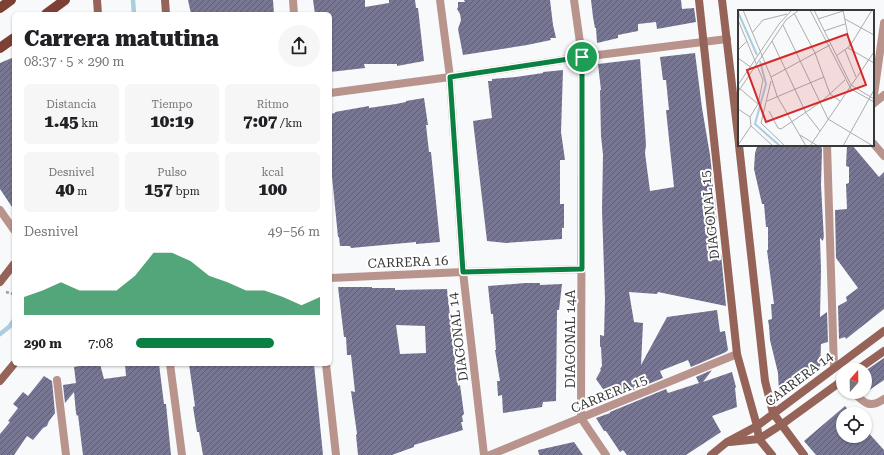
<!DOCTYPE html>
<html lang="es">
<head>
<meta charset="utf-8">
<style>
  body { margin:0; font-family:"Roboto Serif",serif; background:#f6f6f6; color:#202124; height:100vh; display:flex; flex-direction:column; font-size:15px; white-space:nowrap }
  * { box-sizing:border-box; margin:0 }
  p { font-size:13px; color:#757577 }
  .icon { flex:none; width:22px; height:22px; fill:none; stroke:currentColor; stroke-width:2; stroke-linecap:round; stroke-linejoin:round }
  .map { position:relative; flex:1; overflow:hidden }
  .panel { position:absolute; left:12px; top:12px; width:320px; height:354px; display:flex; flex-direction:column; background:#fff; border-radius:6px; box-shadow:0 1px 3px #0004 }
  .panel>* { flex:none }
  .needle { width:26px; rotate:20deg }
  .fabs { position:absolute; left:836px; top:363px; display:grid; gap:8px }
  .fabs a { display:grid; place-items:center; width:36px; height:36px; border-radius:50%; background:#fff; box-shadow:0 1px 3px #0004; font-size:20px }
  .pin { position:absolute; display:grid; place-items:center; width:34px; height:34px; color:#fff; margin:-17px; border:2px solid #fff; border-radius:50%; box-shadow:0 1px 4px #0007 }
  .round { display:grid; place-items:center; flex:none; width:42px; height:42px; border-radius:21px; background:#f6f6f6 }
  .head { display:flex; align-items:center; justify-content:space-between; height:68px; padding:0 12px }
  h1 { font-size:22px; font-weight:800; line-height:30px }
  .figures { display:grid; grid-template-columns:repeat(3,1fr); gap:6px; height:68px; padding:4px 12px }
  .figures div { display:grid; align-content:center; border-radius:6px; background:#f6f6f6; text-align:center }
  .figures b { font-size:17px; font-weight:800 }
  .figures small { font-size:11px; font-weight:400 }
  .figures p { font-size:11px }
  .chart { height:112px; padding:8px 12px }
  .chart p { display:flex; justify-content:space-between }
  .chart svg { width:100%; height:72px; margin-top:4px; fill:#0b8043; opacity:.7 }
  ul { padding:0 12px; list-style:none; font-size:13px }
  li { display:grid; grid-template-columns:64px 48px 1fr; align-items:center; height:30px }
  li i { height:10px; border-radius:5px; background:#0b8043 }
  .map>svg:first-child { display:block }
  .lines { fill:none; stroke-linecap:round; stroke-linejoin:round }
  .stream { stroke:#accddd; stroke-width:4.5 }
  .building { fill:url(#building-hatch); fill-rule:evenodd }
  .path { stroke:#9e9ea0; stroke-width:2.5; stroke-dasharray:3 2; stroke-linecap:butt }
  .lane { stroke:#b8948c; stroke-width:8 }
  .street { stroke:#b8948c; stroke-width:8 }
  .secondary { stroke:#966358; stroke-width:8 }
  .primary { stroke:#7d4034; stroke-width:10 }
  .route-casing { stroke:#fff; stroke-width:8 }
  .route { stroke:#0b8043; stroke-width:5 }
  .labels { text-anchor:middle; dominant-baseline:central; stroke-width:4; stroke-linejoin:round; paint-order:stroke }
  .street-label { font-size:13px; fill:#383839; stroke:#fff }
  .inset-river { fill:none; stroke:#accddd; stroke-width:2 }
  .inset-road { fill:none; stroke:#abacad; stroke-width:1 }
  .view { fill:#d62828; fill-opacity:0.15; stroke:#d62828; stroke-width:2 }
  .inset-edge { fill:none; stroke:#383839; stroke-width:2 }
</style>
</head>
<body>
<div class="map">
<svg width="884" height="455" viewBox="0 0 884 455">
  <defs>
    <pattern id="building-hatch" width="6" height="6" patternUnits="userSpaceOnUse"><rect width="6" height="6" fill="#777793"/><path d="M-1 1l2-2M0 6l6-6M5 7l2-2" fill="none" stroke="#5e5e72"/></pattern>
  </defs>
  <rect width="100%" height="100%" fill="#f8f9fb"/>
  <g class="lines">
    <path class="stream" d="M133,0L134,14
      M0,334L9,327L14,320"/>
  </g>
  <path class="building" d="M188,0H273L274,14H191Z
    M313,0H365V7L389,3V0H415L416,8H418L424,61L397,66V64H364L365,68L330,72V14H315Z
    M464,0H550L553,25L556,38H550L551,40L527,45L463,55L458,29L461,20L460,14L457,9L458,7V2H465Z
    M591,0H681L682,9L694,8L696,22L657,29L656,22L638,24V31L618,35V38L597,43L596,28H595L593,17Z
    M695,53L702,108L710,155L713,182V194L715,198L716,214L717,222H712L718,255L721,254L726,306L658,292L657,294L629,292L634,322L643,323L641,365L667,317L717,310L720,332L725,331L728,350L726,352L691,367L688,360L660,371L663,378L605,402L601,394L605,392L596,379L601,370L600,369L602,366L601,347H600V335L604,336L605,299L602,210L603,155L601,136L600,90H601L598,64L640,59L646,145L645,153L650,191L674,187L666,110H669L666,80H663L660,57Z
    M14,57V210L0,189V63Z
    M563,70L561,132L565,160H560V204H564V228H562V239L506,243L487,241L473,121L492,118L488,81H492V79L516,77L543,73V72Z
    M424,98L428,125H426L429,152H431L440,242L416,244V242L351,248L350,246H340L339,237H338L330,156V114L335,113V112L369,106V108L396,104L406,102V101Z
    M764,145H821L822,149L821,185L824,240L823,237V241L820,238L821,270L820,317L827,312L828,342L821,344L820,369L779,394L778,373L770,340L769,326L768,320L772,319L771,304H774L767,250H768V227H766L764,204H762L754,169L755,153L757,147L764,146Z
    M847,145H852L879,177L884,172V309L846,339L845,337L839,339L838,306L847,301L846,297L858,288L836,258L835,210L847,209L846,184L849,183V167L846,166Z
    M525,283H540V285L562,284L559,310H557L556,401L543,402L542,407L503,413L502,395L498,396L497,381H500L495,350H496L493,314H491L488,286Z
    M338,287H372V288H395V290L447,289L458,386L460,385L464,414L462,416L463,422H461L463,430L414,445V447L392,455H358L356,435L357,434L351,391L355,392L351,355H347L346,337H344ZM396,325L425,326L426,353L400,354Z
    M884,358V380L865,393V371Z
    M91,364H100L104,379L126,376L125,364H159L164,404H166L171,455H83L78,415L77,416L76,413L74,392L65,403L63,385L76,383L74,367Z
    M189,364H314L323,455H203L199,432H197L193,407L195,406Z
    M712,370L703,382L732,372L736,387L735,388L737,407L712,416L721,432L686,455H627L623,450L620,452L606,431H604L596,418L610,413V412L666,389L668,393L699,383L696,377Z
    M44,376L52,381L55,413L49,421L47,426L43,428L33,440L27,436L14,455H0V434L10,422L8,421L18,408L13,404L23,392L28,396Z
    M845,406L852,414H843V436H865V429L884,450V455H816L804,441Z
    M574,442L583,455H539L538,450Z"/>
  <g class="lines">
    <path class="path" d="M6,292L14,294"/>
    <path class="lane" d="M0,210L14,230
      M853,392C864,403 870,409 884,399"/>
    <path class="street" d="M293,0L294,14
      M440,0L450,77L463,272L484,455
      M574,0L582,57L581,418L606,455
      M330,93L450,77L582,57L727,39
      M873,102L884,23
      M873,104L884,95
      M873,143L884,156
      M827,145L834,368
      M330,278L463,272L582,269
      M170,364L182,455
      M326,364L336,455
      M57,380L66,455
      M490,455L737,354"/>
    <path class="secondary" d="M97,0L98,14
      M165,0L166,14
      M699,0L737,354L757,426L759,439L772,455
      M722,0L739,144
      M739,145L765,381L773,413L804,455
      M0,282L14,264
      M857,370L884,351
      M0,381L14,364
      M730,442L759,439L781,425L843,380
      M711,455L727,442L757,426L884,331"/>
    <path class="primary" d="M0,8L11,0
      M46,14L65,0
      M0,48L14,38"/>
  </g>
  <g class="lines">
    <defs>
      <path id="route" d="M582,57V269L463,272L450,77Z"/>
    </defs>
    <use href="#route" class="route-casing"/>
    <use href="#route" class="route"/>
  </g>
  <g class="labels">
    <g class="street-label">
      <text transform="translate(710 215) rotate(-96)">DIAGONAL 15</text>
      <text transform="translate(408 262) rotate(-2)">CARRERA 16</text>
      <text transform="translate(458 337) rotate(-97)">DIAGONAL 14</text>
      <text transform="translate(570 339) rotate(-90)">DIAGONAL 14A</text>
      <text transform="translate(799 379) rotate(-37)">CARRERA 14</text>
      <text transform="translate(609 394) rotate(-22)">CARRERA 15</text>
    </g>
  </g>
  <g transform="translate(738 10)">
    <rect width="136" height="136" fill="#f8f9fb"/>
    <path class="inset-river" d="M0,2L19,45M22,51L28,74L17,114L42,136"/>
    <path class="inset-road" d="M5,0L33,67L39,86L68,136M72,0L113,79L136,92M76,0L113,75L136,89M105,0L112,36M56,3L77,43L92,84L102,91M80,9L105,1M107,9L136,25M0,10L25,70L20,94L12,107L13,116L35,136M45,15L90,109M86,21L107,14M14,23L25,10L49,4M34,31L68,103L82,121M110,38L136,53M0,40L9,31M107,40L118,67M98,46L112,36L134,0M0,48L14,58M33,67L92,35M33,71L23,113L47,136M0,75L41,14L54,0M0,77L20,94M0,82L48,10L61,0M29,91L86,67M0,99L12,107M31,101L40,118L43,119L83,92L107,70M90,109L135,136M62,125L80,136M0,135L13,116M72,136L136,42M105,136L136,80"/>
    <path class="view" d="M109,24L128,75L28,112L9,60Z"/>
    <rect width="136" height="136" class="inset-edge"/>
  </g>
</svg>
<div class="fabs">
<a><svg class="needle" viewBox="-14 -14 28 28"><path d="M0-13l5 13h-10z" fill="#e53935"/><path d="M0 13l5-13h-10z" fill="#757577"/></svg></a>
<a><svg class="icon" aria-label="locate" viewBox="0 0 24 24"><circle cx="12" cy="12" r="6"/><path d="M12 2v4M12 18v4M2 12h4M18 12h4"/></svg></a>
</div>
<div class="pin" style="left:582px;top:57px;background:#1e9e55"><svg class="icon" aria-label="arrive" viewBox="0 0 24 24"><path d="M6 21V4h12l-3 4 3 4H6"/></svg></div>
<section class="panel">
<div class="head"><div><h1>Carrera matutina</h1><p>08:37 · 5 × 290 m</p></div><a class="round"><svg class="icon" aria-label="share" viewBox="0 0 24 24"><path d="M12 15V3M7 8l5-5 5 5M5 13v7h14v-7"/></svg></a></div>
<div class="figures">
<div><p>Distancia</p><b>1.45<small> km</small></b></div>
<div><p>Tiempo</p><b>10:19</b></div>
<div><p>Ritmo</p><b>7:07<small> /km</small></b></div>
</div>
<div class="figures">
<div><p>Desnivel</p><b>40<small> m</small></b></div>
<div><p>Pulso</p><b>157<small> bpm</small></b></div>
<div><p>kcal</p><b>100</b></div>
</div>
<div class="chart"><p><span>Desnivel</span>49–56 m</p>
<svg viewBox="0 0 160 44" preserveAspectRatio="none"><path d="M0 44V33L10 29L20 24L30 29L40 29L50 29L60 20L70 6L80 6L90 11L100 20L110 24L120 29L130 29L140 33L150 38L160 33V44z"/></svg>
</div>
<ul>
<li><b>290 m</b>7:08<i style="width:75%"></i></li>
</ul>
</section>
</div>
</body>
</html>
